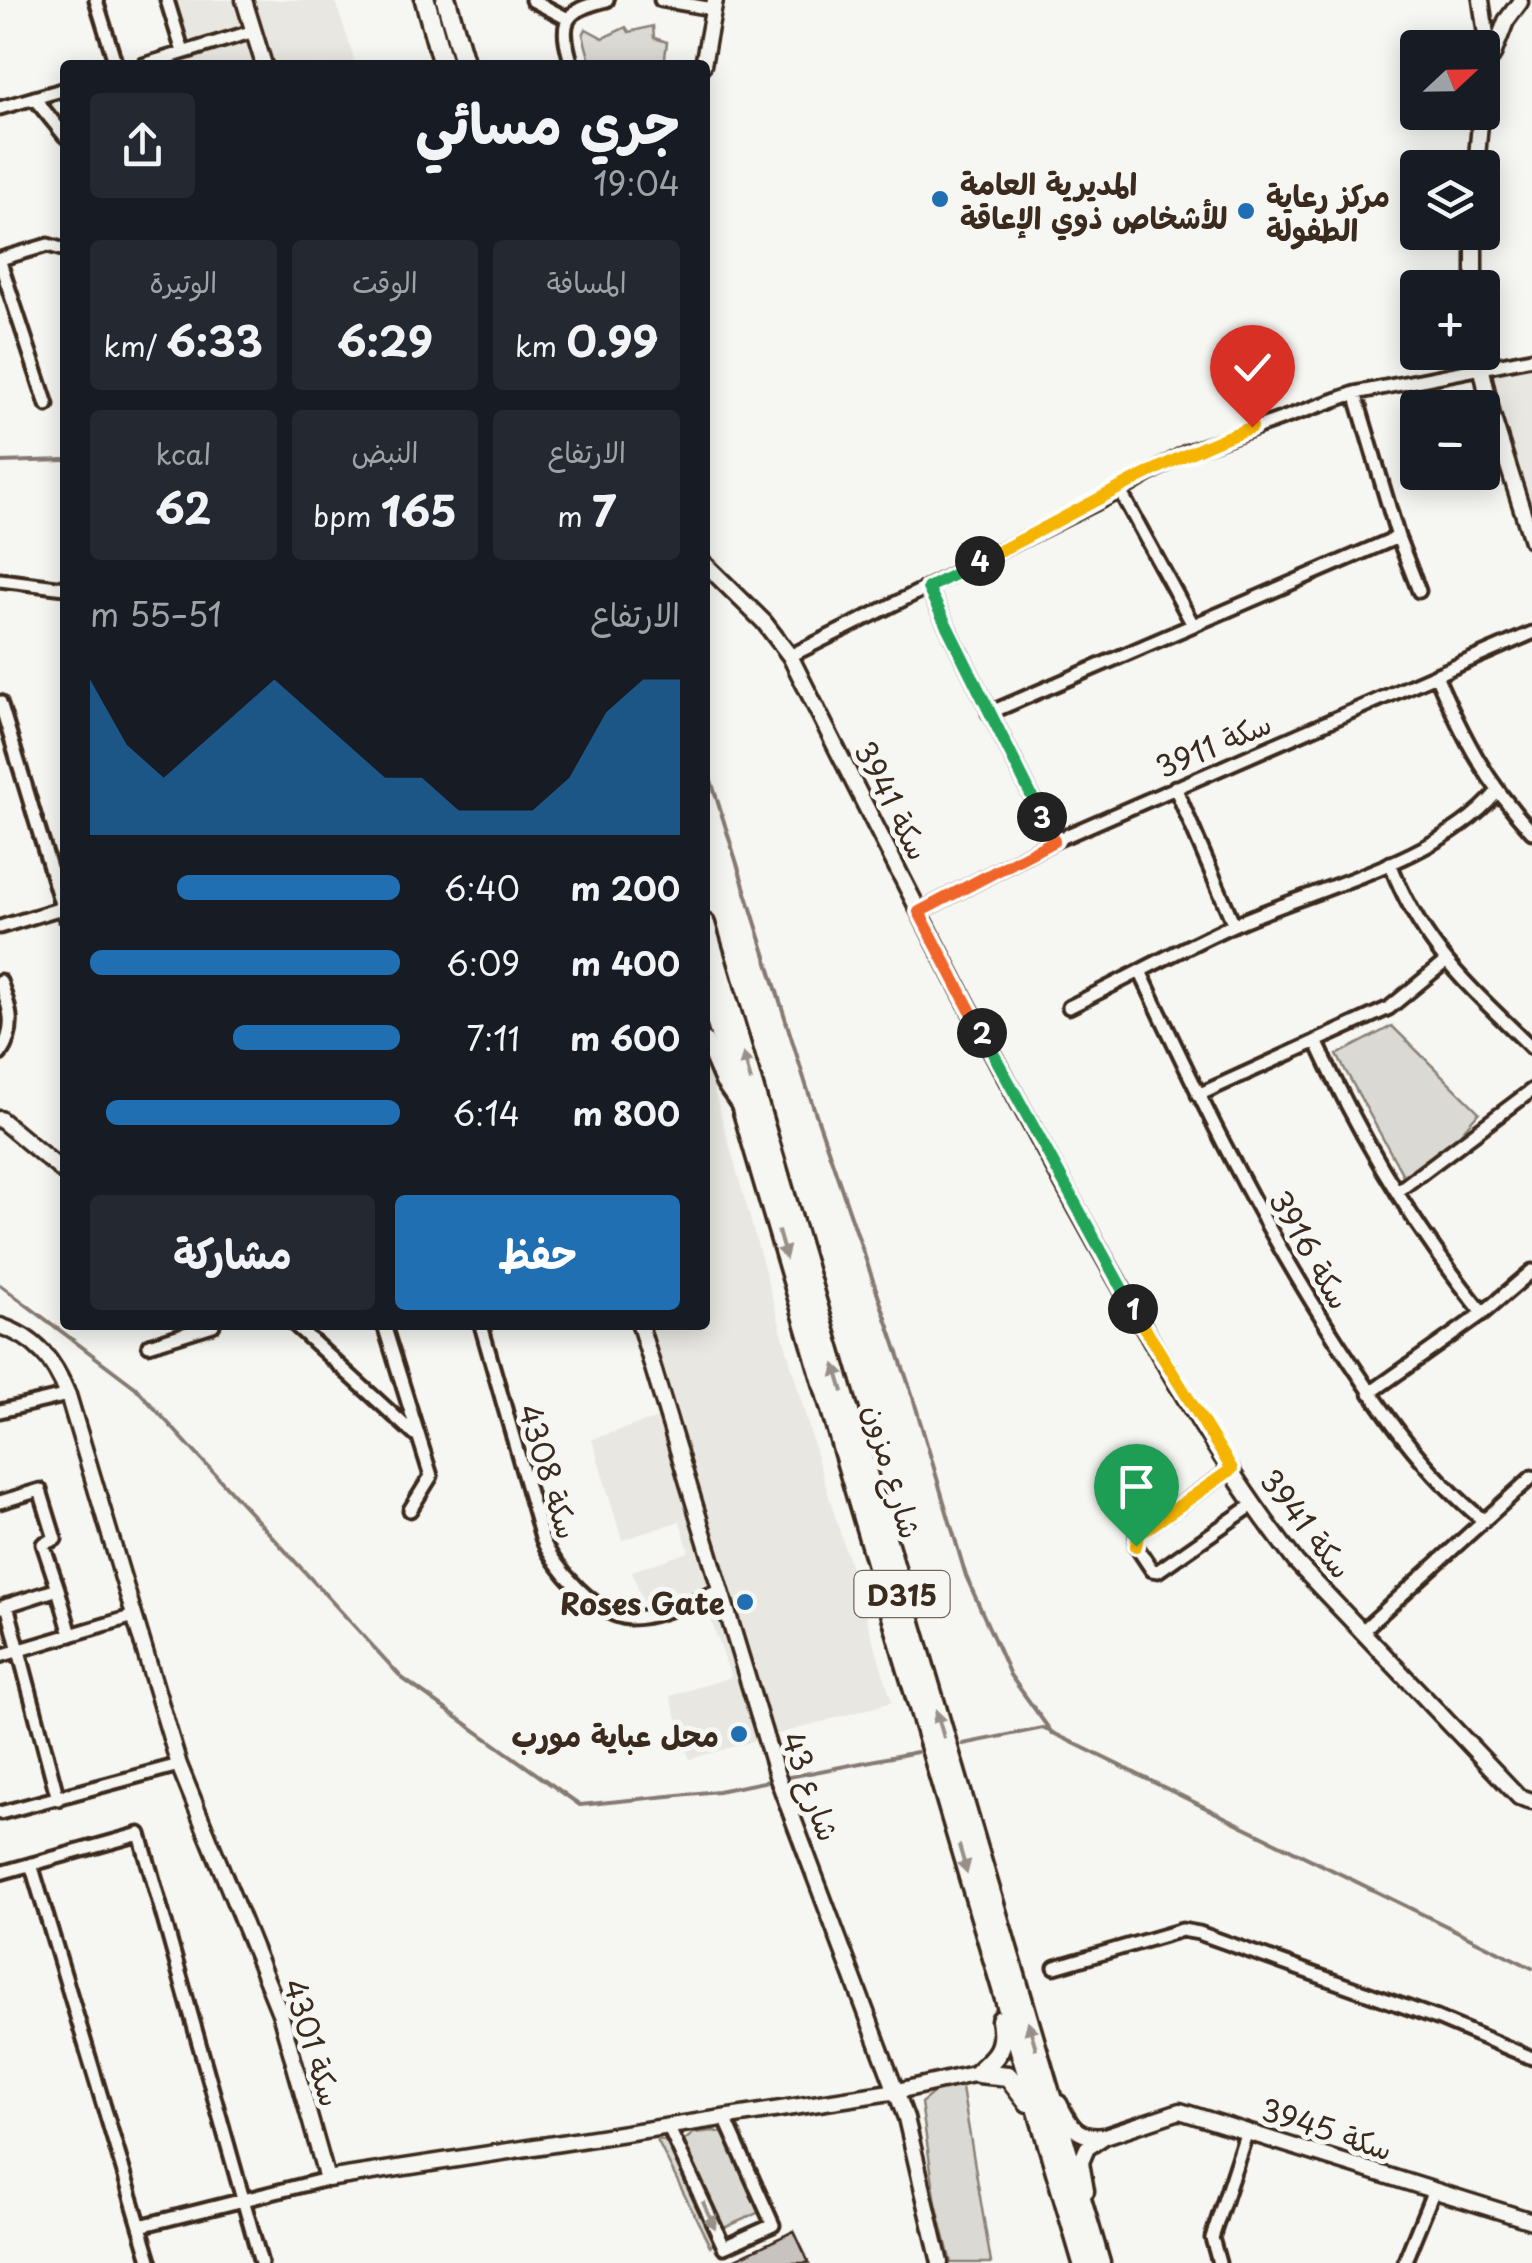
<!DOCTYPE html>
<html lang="ar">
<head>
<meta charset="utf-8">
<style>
  body { margin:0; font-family:"Playpen Sans","Playpen Sans Arabic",sans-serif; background:#242831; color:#f1f3f6; direction:rtl; height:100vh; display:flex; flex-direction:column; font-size:38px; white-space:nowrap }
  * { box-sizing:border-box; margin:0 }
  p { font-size:32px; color:#9ea1a6 }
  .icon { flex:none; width:55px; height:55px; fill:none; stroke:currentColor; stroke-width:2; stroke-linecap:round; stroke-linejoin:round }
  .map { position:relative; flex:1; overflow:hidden; direction:ltr }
  .drawer { position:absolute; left:60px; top:60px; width:650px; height:1270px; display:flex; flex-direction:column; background:#171b24; border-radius:10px; box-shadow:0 5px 25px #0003; direction:rtl }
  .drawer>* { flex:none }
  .needle { width:65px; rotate:68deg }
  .buttons { position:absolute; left:1400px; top:30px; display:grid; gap:20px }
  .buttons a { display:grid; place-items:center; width:100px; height:100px; border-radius:10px; background:#171b24; box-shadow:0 5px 25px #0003; font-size:50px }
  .pin { position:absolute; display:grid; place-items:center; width:85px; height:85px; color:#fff; margin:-102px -42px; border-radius:50% 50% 50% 0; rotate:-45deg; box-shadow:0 0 10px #0007 }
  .pin .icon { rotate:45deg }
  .km { position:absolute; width:50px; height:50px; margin:-25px; border-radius:50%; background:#222; color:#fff; font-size:28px; line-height:50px; text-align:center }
  .round { display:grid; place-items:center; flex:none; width:105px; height:105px; border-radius:10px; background:#242831 }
  .headline { display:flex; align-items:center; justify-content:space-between; height:170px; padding:0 30px }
  h1 { font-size:55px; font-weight:700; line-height:75px }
  .metrics { display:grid; grid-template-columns:repeat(3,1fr); gap:15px; height:170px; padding:10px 30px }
  .metrics div { display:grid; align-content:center; border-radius:10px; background:#242831; text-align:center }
  .metrics b { font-size:42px; font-weight:700 }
  .metrics small { font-size:28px; font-weight:400 }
  .metrics p { font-size:28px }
  .chart { height:280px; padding:20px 30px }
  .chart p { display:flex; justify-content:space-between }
  .chart svg { width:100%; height:180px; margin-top:10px; fill:#1f6fb2; opacity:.7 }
  .primary-button { display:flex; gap:20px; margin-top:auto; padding:20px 30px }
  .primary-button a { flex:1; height:115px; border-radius:10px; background:#1f6fb2; color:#fff; font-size:40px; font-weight:700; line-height:115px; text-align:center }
  .primary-button a+a { background:#242831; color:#f1f3f6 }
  ul { padding:0 30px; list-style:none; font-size:32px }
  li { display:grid; grid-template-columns:160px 120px 1fr; align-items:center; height:75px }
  li i { height:25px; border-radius:12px; background:#1f6fb2 }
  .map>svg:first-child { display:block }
  .built { fill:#e8e7e2 }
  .green { fill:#dad9d3; stroke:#8a8278; stroke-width:2.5 }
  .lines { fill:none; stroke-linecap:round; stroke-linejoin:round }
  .stream { stroke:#857a71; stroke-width:4 }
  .building { fill:#c8c3be; stroke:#3b2a1e; stroke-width:2.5 }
  .minor-casing { stroke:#3b2a1e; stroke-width:19 }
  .tertiary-casing { stroke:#3b2a1e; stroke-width:21 }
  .primary-casing { stroke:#3b2a1e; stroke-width:25 }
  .minor { stroke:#f6f6f2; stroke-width:11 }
  .tertiary { stroke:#f6f6f2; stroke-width:14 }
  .primary { stroke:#f6f6f2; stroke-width:18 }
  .oneway { fill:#989088 }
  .split-1-casing { stroke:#fff; stroke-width:20 }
  .split-2-casing { stroke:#fff; stroke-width:20 }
  .split-3-casing { stroke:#fff; stroke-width:20 }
  .split-4-casing { stroke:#fff; stroke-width:20 }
  .split-5-casing { stroke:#fff; stroke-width:20 }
  .split-1 { stroke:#f5b400; stroke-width:12 }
  .split-2 { stroke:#22a559; stroke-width:12 }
  .split-3 { stroke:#f0652b; stroke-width:12 }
  .split-4 { stroke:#22a559; stroke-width:12 }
  .split-5 { stroke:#f5b400; stroke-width:12 }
  .poi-dot { fill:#1f6fb2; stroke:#f6f6f2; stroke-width:4 }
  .labels { text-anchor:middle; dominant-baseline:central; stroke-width:10; stroke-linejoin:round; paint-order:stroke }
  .shield { fill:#f6f6f2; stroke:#73675e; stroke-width:2.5 }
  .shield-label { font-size:28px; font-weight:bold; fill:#3b2a1e }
  .poi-label { font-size:30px; font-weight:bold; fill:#3b2a1e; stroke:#f6f6f2; text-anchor:start }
  .street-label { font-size:30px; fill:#3b2a1e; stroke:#f6f6f2 }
</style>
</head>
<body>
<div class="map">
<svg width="1532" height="2263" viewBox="0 0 1532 2263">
  <rect width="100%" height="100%" fill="#f6f6f2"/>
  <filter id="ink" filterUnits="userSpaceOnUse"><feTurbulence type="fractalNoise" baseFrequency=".01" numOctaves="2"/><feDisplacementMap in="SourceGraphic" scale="20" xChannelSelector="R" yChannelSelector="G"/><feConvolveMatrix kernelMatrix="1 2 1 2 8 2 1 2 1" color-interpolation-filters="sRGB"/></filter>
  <g filter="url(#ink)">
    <path class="built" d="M167,0H335L356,65H187Z
      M1532,358V541L1479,366Z
      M705,1058L817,1457L892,1702L690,1759L670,1696L731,1677L703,1597L647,1615L632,1571L689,1552L680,1521L622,1540L592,1439L667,1415L640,1325H705Z"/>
    <path class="green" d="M653,26L654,38L667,42L664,65H591L583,35L586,29L603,38L626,27L629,32Z
      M1392,1026L1479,1112L1445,1151L1403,1175L1337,1055Z
      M961,2082L991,2263H951L936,2203L921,2103L939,2088Z
      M714,2131L726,2134L762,2211L724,2228L682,2142L694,2133Z
      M656,2138L667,2142L718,2242L710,2246Z"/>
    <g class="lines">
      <path class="stream" d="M0,462L65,460
        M705,761L807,1088L912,1394L966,1576L1010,1675L1052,1733
        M0,1285L135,1387L402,1678L580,1805L718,1791L917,1752
        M963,1744L1043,1728L1532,1968"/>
    </g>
    <path class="building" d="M794,2231L809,2263H727Z"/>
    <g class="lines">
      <defs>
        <path id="minor" d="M96,0L116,65
          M167,0L183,52
          M532,0L568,19
          M661,0L713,9
          M143,65L254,31
          M572,65C559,22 562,11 607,0
          M34,98L65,136
          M0,108L65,89
          M0,259L48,245L65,250
          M0,262L47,405
          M1355,393L1398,537L1419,591
          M1120,491L1192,623
          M0,580L65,588
          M928,588L1054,841
          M790,656L1120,491L1187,452L1355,393L1532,358
          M1436,675C1463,737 1486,782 1532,832
          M0,702L65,917
          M989,713L1398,537
          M1175,787L1234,925
          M1390,863C1423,949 1468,985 1532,1048
          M919,912L1054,841L1532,633
          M0,927L62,908
          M1140,971C1199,1098 1260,1222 1336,1340C1380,1408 1421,1470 1484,1521
          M0,981C10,1008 17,1028 0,1054
          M1069,1007C1124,980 1178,950 1233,925C1313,889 1439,861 1496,793
          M1316,1041C1360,1137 1416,1231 1483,1313
          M1198,1095L1389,1008L1445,962
          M1398,1191L1532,1090
          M295,1325L414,1434
          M384,1325L431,1476L410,1510
          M481,1325L542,1538C552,1566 598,1617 630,1618C658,1618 693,1600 720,1591
          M149,1345L213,1325
          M1370,1393L1483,1313L1532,1271
          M0,1411L68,1395
          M1232,1469L1137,1535L1136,1546L1152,1570L1158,1571L1254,1504
          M0,1502L40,1490L55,1539L43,1544L58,1589
          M7,1605L58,1799
          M2,1607L58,1589L71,1635
          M1361,1632L1532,1477
          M0,1656L134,1616
          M0,1813L179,1765
          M31,1864L151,2263
          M0,1873L140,1834L261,2263
          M1055,1967L1182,1930L1199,1933L1437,2018L1532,2058
          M668,2126L724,2247L773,2225L725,2118
          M140,2226L327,2179
          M1219,2263L1212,2238L1247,2131
          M1404,2263L1434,2190"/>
        <path id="tertiary" d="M244,0L264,65
          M1481,0L1487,42L1482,101
          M1492,57L1506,21L1520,2
          M703,65L715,0
          M1476,168L1481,112
          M1474,232V288
          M1478,352L1492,415L1532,541
          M705,564L764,622L790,656C889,853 987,1049 1095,1241C1156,1350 1219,1463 1296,1562L1519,1797L1532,1801
          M705,1040L723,1082L739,1105
          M0,1119L65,1173
          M640,1325L778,1779L906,2118L940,2263
          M0,1326C37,1338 54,1361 68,1395L179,1765L280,2013L327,2179L897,2091L978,2073
          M1059,2103C1070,2126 1077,2139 1104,2136
          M1086,2191L1081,2162L1087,2148L1105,2136L1180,2111L1532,2221"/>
        <path id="primary" d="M425,0L443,65
          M446,0L465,65
          M705,924L1100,2263
          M705,983L1083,2263
          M978,2073C998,2055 1006,2047 1001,2020
          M978,2073L1008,2076L1028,2102"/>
      </defs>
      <use href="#minor" class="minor-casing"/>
      <use href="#tertiary" class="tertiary-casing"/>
      <use href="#primary" class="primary-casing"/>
      <use href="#minor" class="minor"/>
      <use href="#tertiary" class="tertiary"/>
      <use href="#primary" class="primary"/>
    </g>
    <defs><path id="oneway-solid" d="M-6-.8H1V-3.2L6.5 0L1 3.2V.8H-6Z" transform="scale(2.5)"/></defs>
    <g class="oneway">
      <use href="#oneway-solid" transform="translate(747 1067) rotate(-106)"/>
      <use href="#oneway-solid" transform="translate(782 1245) rotate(74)"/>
      <use href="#oneway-solid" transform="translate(839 1378) rotate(-106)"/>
      <use href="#oneway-solid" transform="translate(940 1724) rotate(-106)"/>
      <use href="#oneway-solid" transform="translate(963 1859) rotate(74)"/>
      <use href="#oneway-solid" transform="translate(1032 2035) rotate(-106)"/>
      <use href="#oneway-solid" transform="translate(709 2215) rotate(65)"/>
    </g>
  </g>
  <g class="lines" filter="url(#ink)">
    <defs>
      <path id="split-1" d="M1133,1309L1232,1469L1138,1535L1136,1546"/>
      <path id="split-2" d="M982,1033L1133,1309"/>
      <path id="split-3" d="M982,1033L919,912L1054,841L1042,817"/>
      <path id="split-4" d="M980,561L928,588L1042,817"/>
      <path id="split-5" d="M980,561C1071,516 1158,462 1252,427"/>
    </defs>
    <use href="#split-1" class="split-1-casing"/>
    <use href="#split-2" class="split-2-casing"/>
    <use href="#split-3" class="split-3-casing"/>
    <use href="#split-4" class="split-4-casing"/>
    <use href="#split-5" class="split-5-casing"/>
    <use href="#split-1" class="split-1"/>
    <use href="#split-2" class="split-2"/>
    <use href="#split-3" class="split-3"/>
    <use href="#split-4" class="split-4"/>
    <use href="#split-5" class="split-5"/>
  </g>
  <g class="poi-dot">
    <circle cx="940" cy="199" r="10"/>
    <circle cx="1246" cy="211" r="10"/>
    <circle cx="745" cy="1602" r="10"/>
    <circle cx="739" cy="1734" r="10"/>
  </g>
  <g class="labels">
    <rect class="shield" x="854.5" y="1571" width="95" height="46" rx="8"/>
    <g class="shield-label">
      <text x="902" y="1594">D315</text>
    </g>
    <g class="poi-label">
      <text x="960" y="182">المديرية العامة<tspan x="960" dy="34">للأشخاص ذوي الإعاقة</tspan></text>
      <text x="1266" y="194">مركز رعاية<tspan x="1266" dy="34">الطفولة</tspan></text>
      <text x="725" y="1602" text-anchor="end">Roses Gate</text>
      <text x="719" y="1734" text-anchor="end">محل عباية مورب</text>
    </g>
    <g class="street-label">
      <text transform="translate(1213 744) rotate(-23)">سكة 3911</text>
      <text transform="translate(893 800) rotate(63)">سكة 3941</text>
      <text transform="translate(1311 1249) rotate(60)">سكة 3916</text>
      <text transform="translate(550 1471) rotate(73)">سكة 4308</text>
      <text transform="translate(894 1471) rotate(74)">شارع مزون</text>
      <text transform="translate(1307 1523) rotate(52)">سكة 3941</text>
      <text transform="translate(812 1786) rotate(70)">شارع 43</text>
      <text transform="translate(314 2042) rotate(73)">سكة 4301</text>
      <text transform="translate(1327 2128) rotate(18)">سكة 3945</text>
    </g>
  </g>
</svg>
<div class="buttons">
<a><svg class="needle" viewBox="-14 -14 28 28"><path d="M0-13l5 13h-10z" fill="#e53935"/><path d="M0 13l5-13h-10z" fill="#9ea1a6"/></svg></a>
<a><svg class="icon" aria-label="layers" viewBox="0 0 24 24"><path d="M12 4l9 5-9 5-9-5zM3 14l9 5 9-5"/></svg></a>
<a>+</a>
<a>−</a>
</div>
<div class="pin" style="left:1136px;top:1546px;background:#1e9e55"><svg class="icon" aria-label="arrive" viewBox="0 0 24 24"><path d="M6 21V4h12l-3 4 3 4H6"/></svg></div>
<div class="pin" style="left:1252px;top:427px;background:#d93025"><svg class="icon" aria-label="check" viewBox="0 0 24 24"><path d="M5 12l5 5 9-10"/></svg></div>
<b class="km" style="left:1133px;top:1309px">1</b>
<b class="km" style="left:982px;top:1033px">2</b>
<b class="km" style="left:1042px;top:817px">3</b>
<b class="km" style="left:980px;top:561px">4</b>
<section class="drawer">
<div class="headline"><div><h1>جري مسائي</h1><p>19:04</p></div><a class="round"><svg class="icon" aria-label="share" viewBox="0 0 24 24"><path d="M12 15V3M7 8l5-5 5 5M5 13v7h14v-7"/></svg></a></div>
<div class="metrics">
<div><p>المسافة</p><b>0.99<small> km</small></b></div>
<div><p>الوقت</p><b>6:29</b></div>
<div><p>الوتيرة</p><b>6:33<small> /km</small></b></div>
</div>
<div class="metrics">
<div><p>الارتفاع</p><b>7<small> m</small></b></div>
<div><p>النبض</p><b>165<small> bpm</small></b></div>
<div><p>kcal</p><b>62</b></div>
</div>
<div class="chart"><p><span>الارتفاع</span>51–55 m</p>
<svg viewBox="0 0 160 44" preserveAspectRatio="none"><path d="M0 44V6L10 22L20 30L30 22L40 14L50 6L60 14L70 22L80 30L90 30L100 38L110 38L120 38L130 30L140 14L150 6L160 6V44z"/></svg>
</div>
<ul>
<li><b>200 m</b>6:40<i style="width:72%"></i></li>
<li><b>400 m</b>6:09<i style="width:100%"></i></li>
<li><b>600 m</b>7:11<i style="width:54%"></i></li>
<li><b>800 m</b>6:14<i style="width:95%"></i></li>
</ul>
<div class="primary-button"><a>حفظ</a><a>مشاركة</a></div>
</section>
</div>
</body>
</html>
